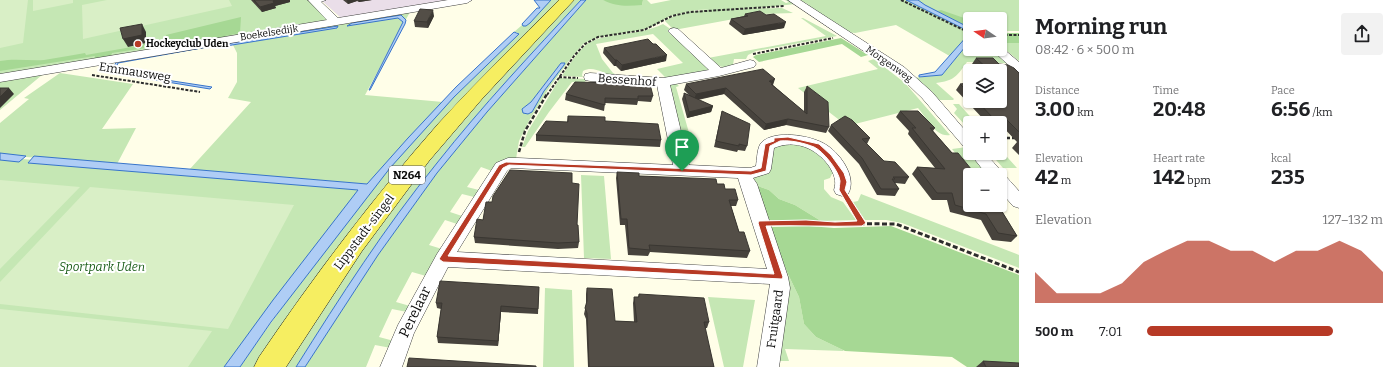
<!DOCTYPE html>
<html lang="en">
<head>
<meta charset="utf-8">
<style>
  body { margin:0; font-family:Bitter,serif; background:#f2f2f2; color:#202124; height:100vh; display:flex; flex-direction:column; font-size:15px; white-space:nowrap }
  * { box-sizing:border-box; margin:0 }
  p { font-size:13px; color:#757577 }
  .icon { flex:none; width:22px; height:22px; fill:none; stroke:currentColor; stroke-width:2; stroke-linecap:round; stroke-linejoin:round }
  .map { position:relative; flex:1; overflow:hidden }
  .side { display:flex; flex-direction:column; background:#fff; width:380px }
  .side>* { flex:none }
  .needle { width:26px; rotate:283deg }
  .buttons { position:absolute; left:963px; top:12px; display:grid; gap:8px }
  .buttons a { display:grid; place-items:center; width:44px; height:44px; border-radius:4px; background:#fff; box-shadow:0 1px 3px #0004; font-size:20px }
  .pin { position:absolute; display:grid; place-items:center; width:34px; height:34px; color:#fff; margin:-41px -17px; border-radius:50% 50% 50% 0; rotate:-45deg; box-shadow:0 0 4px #0007 }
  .pin .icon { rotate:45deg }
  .round { display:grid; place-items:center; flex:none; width:42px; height:42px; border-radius:4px; background:#f2f2f2 }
  .head { display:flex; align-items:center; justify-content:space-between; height:68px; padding:0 16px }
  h1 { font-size:22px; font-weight:700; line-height:30px }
  .stats { display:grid; grid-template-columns:repeat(3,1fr); gap:6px; height:68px; padding:4px 16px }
  .stats div { display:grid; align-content:center }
  .stats b { font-size:20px; font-weight:700 }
  .stats small { font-size:11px; font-weight:400 }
  .stats p { font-size:11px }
  .chart { height:112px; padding:8px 16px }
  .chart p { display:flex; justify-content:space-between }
  .chart svg { width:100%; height:72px; margin-top:4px; fill:#b73a26; opacity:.7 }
  ul { padding:0 16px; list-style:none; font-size:13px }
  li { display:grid; grid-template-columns:64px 48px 1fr; align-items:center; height:30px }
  li i { height:10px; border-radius:5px; background:#b73a26 }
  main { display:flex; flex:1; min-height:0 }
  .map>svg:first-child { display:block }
  .industrial { fill:#eadee9 }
  .green { fill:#c5e7b4; fill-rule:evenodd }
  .forest { fill:#a6d894 }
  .pitch { fill:#d9efc6 }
  .water { fill:#afcdf5; stroke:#3774ca }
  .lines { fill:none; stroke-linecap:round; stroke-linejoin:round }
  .lane-casing { stroke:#3e3e3e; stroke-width:1 }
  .street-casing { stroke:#3e3e3e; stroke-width:1 }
  .primary-casing { stroke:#1c1c1c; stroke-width:1 }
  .path-far2 { stroke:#2d2d2d; stroke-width:2; stroke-dasharray:3 1.5; stroke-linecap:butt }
  .path-far1 { stroke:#2d2d2d; stroke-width:2.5; stroke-dasharray:4 2; stroke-linecap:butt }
  .path { stroke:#2d2d2d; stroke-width:3; stroke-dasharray:5 2.5; stroke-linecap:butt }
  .lane { fill:#fff; fill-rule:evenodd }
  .street { fill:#fff; fill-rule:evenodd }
  .primary { fill:#f6ee61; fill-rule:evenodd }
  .wall { fill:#47433d }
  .shaded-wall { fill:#3a3732 }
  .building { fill:#534e47; stroke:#3a3732 }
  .route { fill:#b73a26; stroke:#fff; fill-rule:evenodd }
  .poi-dot { fill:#b73a26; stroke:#fff; stroke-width:1.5 }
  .labels { text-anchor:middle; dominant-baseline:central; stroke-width:4; stroke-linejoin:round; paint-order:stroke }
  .far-street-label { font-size:10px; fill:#0b0b0b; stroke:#fff }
  .far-poi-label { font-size:10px; font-weight:bold; fill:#0b0b0b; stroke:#fff; text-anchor:start }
  .shield { fill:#fff; stroke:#545454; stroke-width:1 }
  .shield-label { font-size:11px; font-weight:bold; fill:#0b0b0b }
  .street-label { font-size:12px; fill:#0b0b0b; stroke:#fff }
  .park-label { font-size:12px; font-style:italic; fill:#1f601d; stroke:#fff }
  .near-street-label { font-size:14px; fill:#0b0b0b; stroke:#fff }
</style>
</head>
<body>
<main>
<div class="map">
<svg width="1019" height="367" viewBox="0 0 1019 367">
  <rect width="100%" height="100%" fill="#fffee8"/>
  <path class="industrial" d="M321,0H447L349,17H340Z"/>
  <path class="green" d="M0,0H309L332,21L48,70L0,110Z
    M551,0H561L258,367H240C287,299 338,231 389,168C429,121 473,77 518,35L517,32H514Z
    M573,0H581C532,53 482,106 437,163C385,227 340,297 296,367H280L384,216L459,124Z
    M586,0H603L642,5L643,0H647L651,4L671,0H781L786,3L789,2L785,0H789L795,4L769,7L697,10L670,16L655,25L642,30L600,37L589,41L583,44L568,62L549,88L530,119L519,141L516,159C504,157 499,162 492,171L481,167L467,187L479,190L474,197L462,194L450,212L462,216L457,224L445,220L429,245L442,249L426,276L412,272L396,302L410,306L407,312L392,309L379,337L394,341L391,348L375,345L366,367H305L378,255L437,173L487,112ZM561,63H564V65L544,91L532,112L522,109L531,102Z
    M800,0H1019V31H1000V19H970V37L953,58L896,25L855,33L846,32L803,5L808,3H800Z
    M782,8L793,13L761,14L674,30L665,21C686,5 754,9 782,8Z
    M410,12L365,95L443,102L408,138L368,184L189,170L251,102L228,98L237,82V53L231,41Z
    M801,18H803L837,36L756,51L748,55L746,59H734L733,65C723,71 716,64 708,58L826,36Z
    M663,24L672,30L709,70L666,78L657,69L683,63L653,34L596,44L602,59L613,73L615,74V76C603,74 594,65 583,71L582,75L583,77L562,76C569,65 577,52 587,44C604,32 640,36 663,24Z
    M970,41V49H993L1010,65L1005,63L967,62C957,76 954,81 936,83L954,99L953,100H937L913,78L942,75Z
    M1000,43H1019V61L1000,45Z
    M874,59L905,83L950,135C936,138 926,117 918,108L847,126L798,88L878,69L868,61Z
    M60,73L133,84L102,129L136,128L117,164L0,155V123L29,99L24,98Z
    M560,78L587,79L584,83L572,82L549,112L525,147H522L528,131Z
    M676,83L679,86L676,87L695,154H684L669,85Z
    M953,104H959L976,123H970V126H966L954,113L957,109Z
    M792,142L818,151L836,174H832L830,178L824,180V189L831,197L843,202L856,220L821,221L795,205L779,199L769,190L755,185L753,179L773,147Z
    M967,147L970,153H972L991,175H973L952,149Z
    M1000,149L1017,168H1003L990,153H1000Z
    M0,157L360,189L233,367H0Z
    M581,175L604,176L611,259L584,258Z
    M861,194L1019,255V268L902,223L886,220H865L853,202L858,201Z
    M787,272L799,297L804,324L816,337L845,351L785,349L789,361H778L786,296Z
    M545,288L572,290L574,367H543Z
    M708,297L755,300L743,367H724Z"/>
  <path class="forest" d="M603,0H643L642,5C628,6 616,7 603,0Z
    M941,10L964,18L975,19H970V28L937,11Z
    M241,17L240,33L225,36V38L201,42V39L168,44L166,35Z
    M1000,33H1019V43H1000Z
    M841,38L868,55L861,57L842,44L759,62L753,57L756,55Z
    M164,39L166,45L112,53L111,56L94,59L95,56L0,71V61C15,58 29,61 44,60C58,58 72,55 85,53L86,55L126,48Z
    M755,185L769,190L779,199L795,205L821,221L767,220Z
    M809,226L834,228L891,226L1019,275V367H967L952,357L845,351L816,337L804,324L799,297L787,272L769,227Z"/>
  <path class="pitch" d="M0,0H28L23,43L0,48Z
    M33,0H73V3L33,11Z
    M107,0H229L232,6L83,39L82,5Z
    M0,180L80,187L0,269Z
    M90,187L294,205L228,329L0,304V282Z
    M0,309L212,331L188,367H0Z"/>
  <path class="water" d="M534,0H551L530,23L526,26H523L522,24L537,8H540Z
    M581,0H586L487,112L437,173L378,255L305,367H296C340,297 385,227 437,163C482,106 532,53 581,0Z
    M906,0H918L925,5L970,28V32Z
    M401,15L406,20L405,24L370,90H369L403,22L398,18L347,26L352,23Z
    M338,26L337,28L226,46L231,43Z
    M514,32L519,34L454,97L390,168L271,322L240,367H224L273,300L358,190L28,163L34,156L367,184L408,138L456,87Z
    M968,35L970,36V41L942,75L919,77V75L935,72Z
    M207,47L118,63L114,72L212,87L210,89L112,73L116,62Z
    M561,63H565L564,65L544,91L532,112L528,114L523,113L522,109L531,102Z
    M0,153L26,156L19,162L0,160Z"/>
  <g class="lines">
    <defs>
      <path id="lane" d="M317,0H326L315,4L312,2Z"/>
      <path id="street" d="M308,0H319L338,18L448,0H472L467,3L0,82V74L327,20Z
        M788,0H800L904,67L932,92L970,136V150L965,148L922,98L896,73Z
        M674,28L678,29L721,68L750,60L754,61L756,64L754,67L719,76L670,85L689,165L750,168L756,166C757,160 757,146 762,142C775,130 808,135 823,143C839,151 858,177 848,194L842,196L836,194L834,190C837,181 834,174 829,166C816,148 795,139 774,148L771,169L769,173L753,178L757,184L788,277L790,288L779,367H757L770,284L448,267L414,333L402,367H380L398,325L437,254L496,163L508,158H518L673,165L657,85L590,81L585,80L584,77L585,74L590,73L663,78L709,70L670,33L668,31L670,29ZM511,168L738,178L767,269L457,252L507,171Z
        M1000,46L1019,62V72L1015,71L991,49H1000Z
        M970,152L985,153C997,166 1007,178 1019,191V208L1013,206L1000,191V175H987L972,156Z"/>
      <path id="primary" d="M559,0H574L482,99L429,161L362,251L286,367H254L259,357C314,276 373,198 438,124C477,81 519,41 559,0Z"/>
    </defs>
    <use href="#lane" class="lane-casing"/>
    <use href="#street" class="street-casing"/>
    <use href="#primary" class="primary-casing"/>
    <path class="path-far2" d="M901,0L970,33
      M1000,35H1019
      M753,54L833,38
      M92,75L200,92
      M559,77L578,78
      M547,95L574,56L585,44L598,37L644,30L672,16L690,12L785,6"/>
    <path class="path-far1" d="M1000,138H1019
      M519,152L525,131L547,94
      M847,200L857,215"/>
    <path class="path" d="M856,214L862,223
      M777,223L896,224L1019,272"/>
    <use href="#lane" class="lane"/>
    <use href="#street" class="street"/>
    <use href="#primary" class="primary"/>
  </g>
  <path class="wall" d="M251,0H290V2L275,6L276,8L262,12Z
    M343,0H372L359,2L357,1L348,4Z
    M745,14L766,15L784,28L743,35L729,24L731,19L744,16Z
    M434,16L428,28L415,27L414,21Z
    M604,48L666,61L621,71L616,66H614L603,53Z
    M976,58L999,64L1019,73V155L1012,148L1017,142L1001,125H1000V123H987L956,90L960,84L970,83V101H1000V71H980L972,64Z
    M686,84L773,85L804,112V92L807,86L829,127L826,133L786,125L764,130L724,94L698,100L713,106L711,112L687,118L682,99L684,93L689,95L684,90Z
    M566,94L653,96L651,102L638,101L637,105L605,103L604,111L565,100Z
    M722,111L747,146L745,151L738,150L737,152L714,147Z
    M900,111L935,128L933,131L998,205L1017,236L1011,242L992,240L981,220L950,212L947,200H932L912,174L917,167L935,168L908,134L909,131L896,117Z
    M568,116L605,121L661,140L660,147L536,141V135L567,122Z
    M831,125L870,138L867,144L884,161L909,177L905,184L895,183L899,189L895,196L877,195L859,164L828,131Z
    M617,172L639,176L717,184L725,189L738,200L736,206H731L739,232L750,251L747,258L650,252L648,256L628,255L625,225H620L616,178Z
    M572,183L579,242L578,248L558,249L475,243L474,237L492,202Z
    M539,287L538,314L501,312L498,346L438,343L437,337L441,309L437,308L436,303Z
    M587,288L615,321L634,322L633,303L634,297H638L639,294L709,322L707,328H705L714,367H588L586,319L584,314L586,305V294Z
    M983,361L1019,367H976Z"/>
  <path class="shaded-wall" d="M275,0H290V2L275,6L276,8L262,12L260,7Z
    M347,0H357V1L348,4Z
    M358,0H372L359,2Z
    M433,10L434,16L428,28L427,22Z
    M786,22L784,28L743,35L745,29Z
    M142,24L146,32V43L128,47L123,39Z
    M667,55L666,61L621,71L622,65Z
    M615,60H617L616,66H614Z
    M775,79L773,85L769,90V81Z
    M9,88L14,94L0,108V97Z
    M726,88L724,94L694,100L696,94Z
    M713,106L711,112L687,118L689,112Z
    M788,119L786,125L764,130L766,124Z
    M501,306V312L498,346V341Z"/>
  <path class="building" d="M254,0H275L273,1L274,3L260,7Z
    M420,9L433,10L427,22L414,21Z
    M760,11L766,15L774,14L786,22L745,29L731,19L748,16L745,14Z
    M142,24V35L123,39L120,28Z
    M648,39L653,44H656L667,55L622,65L617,60H615L604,48Z
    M976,58H993L999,64L1008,65L1014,68L1019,73V132L1006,119H994L977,101H1000V80H1001H1000V71H990Z
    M763,69L775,79L769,81L773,84H771L807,114V86L828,102L829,127L788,119L766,124L726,88L696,94L686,84Z
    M575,82L650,84L653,96H638V99L605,98V105L566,94Z
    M970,83V94L960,84Z
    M0,88H9L0,97Z
    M684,93L713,106L689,112Z
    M722,111L750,124L747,146L739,144V146L716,141Z
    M900,111H918L935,128H930L952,153H958L976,175H970V205H998L1017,236L998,233L986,214L955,205L952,193H937L917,167L945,169L912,128H916Z
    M568,116L605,117V121L658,124L661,140L536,135L546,121L568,122Z
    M845,116L852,120L870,138L862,139L884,161L895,162L909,177H893L895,179H892L899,189H881L862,158L831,125Z
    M510,170L572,173V183L579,184L577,225H578L579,242L558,243L474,237L477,219L483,220L486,202H492L493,196Z
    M617,172L639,173V176L716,179L717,184H724L725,189H735L738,200H729L739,232H744L750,251L649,245L650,250L629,248L627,219H621Z
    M440,281L539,287L538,309L501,306L498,341L437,337L442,303H436Z
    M587,288L612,289L615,321L637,322L634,297H639V294L704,298L709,322H704L714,367H589L587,313L585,308L587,301Z
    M409,358L536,366V367H407Z
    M983,361L1019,363V367H986Z"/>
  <path class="route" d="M788,137L819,144L831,155L844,173L847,182L845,190L866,223L862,226C830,227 798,225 766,226L783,277L782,279L443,262L439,259L499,165L506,162L751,171L761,168L765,144L774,141V138ZM780,141C791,140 804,143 814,147C823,151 839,171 840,181C840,184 839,187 839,190L857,221L835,222L806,220L759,221L758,223L774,274L448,256L503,168L509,165L751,175L766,171L770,146Z"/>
  <circle class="poi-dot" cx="138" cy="44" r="4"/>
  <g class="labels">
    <g class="far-street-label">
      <text transform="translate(269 33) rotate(-9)">Boekelsedijk</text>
      <text transform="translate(889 64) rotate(35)">Morgenweg</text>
    </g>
    <g class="far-poi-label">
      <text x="146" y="44">Hockeyclub Uden</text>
    </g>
    <rect class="shield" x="389" y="166" width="36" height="18" rx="3"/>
    <g class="shield-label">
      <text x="407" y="175">N264</text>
    </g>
    <g class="street-label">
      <text transform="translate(135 72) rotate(9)">Emmausweg</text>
      <text transform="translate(627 80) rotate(4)">Bessenhof</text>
      <text transform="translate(364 232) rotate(-53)">Lippstadt-singel</text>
      <text transform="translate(775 319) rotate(-82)">Fruitgaard</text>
    </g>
    <g class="park-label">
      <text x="102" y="267">Sportpark Uden</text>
    </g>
    <g class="near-street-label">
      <text transform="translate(415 312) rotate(-64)">Perelaar</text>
    </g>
  </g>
</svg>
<div class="buttons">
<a><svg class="needle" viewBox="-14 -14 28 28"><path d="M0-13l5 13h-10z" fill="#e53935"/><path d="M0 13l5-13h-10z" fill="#757577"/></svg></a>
<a><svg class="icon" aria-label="layers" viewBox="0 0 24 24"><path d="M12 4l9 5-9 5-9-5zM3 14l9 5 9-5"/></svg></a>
<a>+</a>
<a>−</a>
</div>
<div class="pin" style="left:682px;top:171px;background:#1e9e55"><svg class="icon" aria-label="arrive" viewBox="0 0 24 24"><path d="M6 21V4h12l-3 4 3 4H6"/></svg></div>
</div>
<section class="side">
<div class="head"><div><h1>Morning run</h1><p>08:42 · 6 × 500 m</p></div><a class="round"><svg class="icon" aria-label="share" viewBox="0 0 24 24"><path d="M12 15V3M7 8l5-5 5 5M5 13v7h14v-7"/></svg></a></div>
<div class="stats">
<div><p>Distance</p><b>3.00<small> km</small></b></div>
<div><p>Time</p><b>20:48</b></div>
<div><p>Pace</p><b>6:56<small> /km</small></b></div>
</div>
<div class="stats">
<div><p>Elevation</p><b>42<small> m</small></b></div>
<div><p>Heart rate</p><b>142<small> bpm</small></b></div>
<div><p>kcal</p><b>235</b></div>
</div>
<div class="chart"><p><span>Elevation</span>127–132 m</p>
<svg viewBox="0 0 160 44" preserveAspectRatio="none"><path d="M0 44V25L10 38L20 38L30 38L40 32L50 19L60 12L70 6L80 6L90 12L100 12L110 19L120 12L130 12L140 6L150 12L160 25V44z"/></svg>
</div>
<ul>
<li><b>500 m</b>7:01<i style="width:79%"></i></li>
</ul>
</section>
</main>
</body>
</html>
